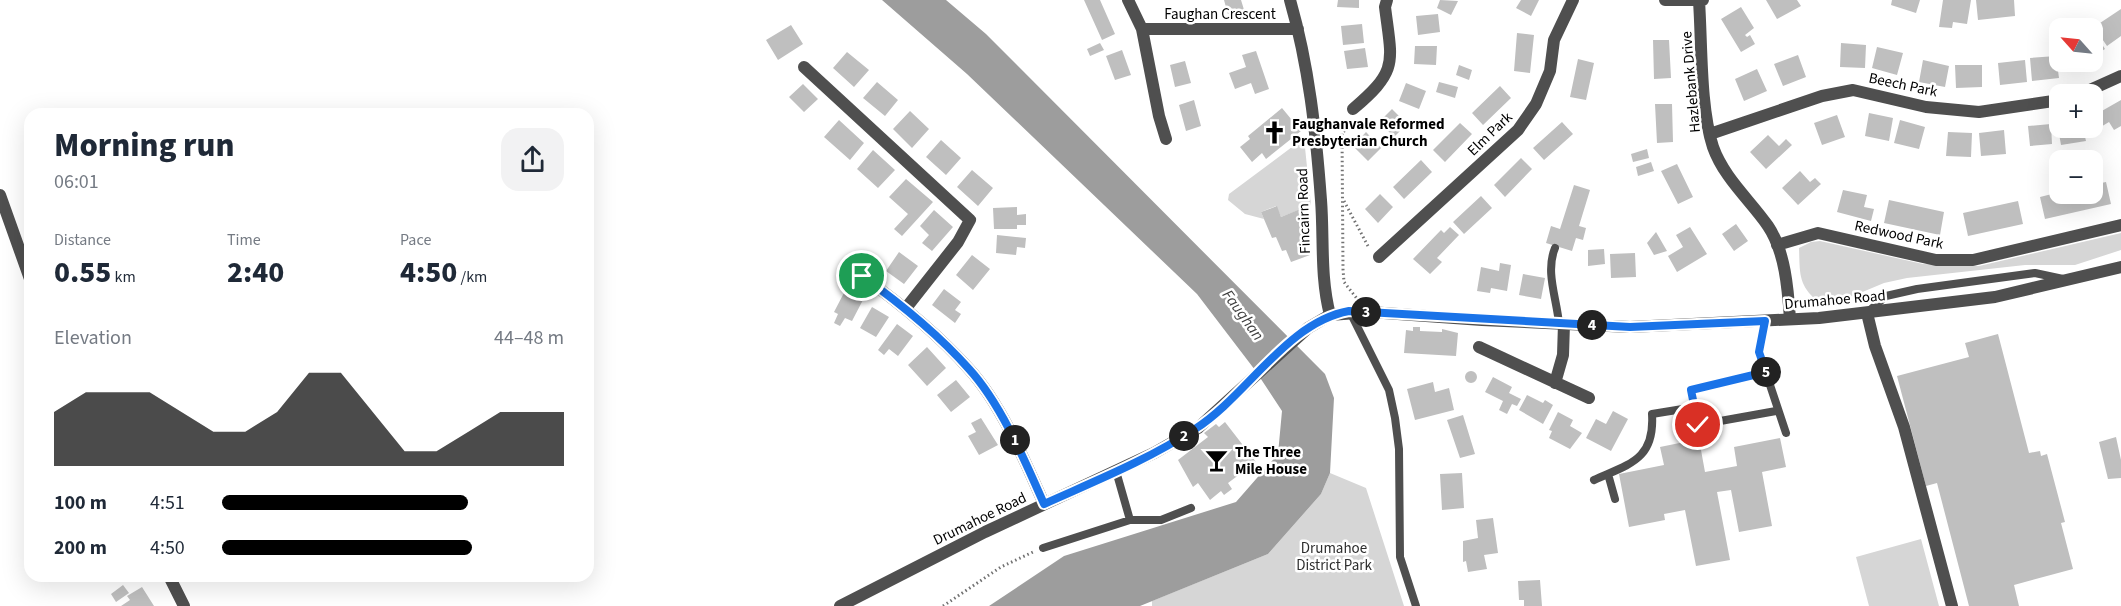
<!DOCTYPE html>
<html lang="en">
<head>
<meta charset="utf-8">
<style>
  body { margin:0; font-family:"Source Sans 3",sans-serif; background:#f2f2f3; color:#1f2937; height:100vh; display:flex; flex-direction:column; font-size:22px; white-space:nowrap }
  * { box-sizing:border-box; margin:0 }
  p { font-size:20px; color:#747a83 }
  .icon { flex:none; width:33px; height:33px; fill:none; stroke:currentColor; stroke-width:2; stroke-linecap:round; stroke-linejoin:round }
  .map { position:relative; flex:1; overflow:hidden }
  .sheet { position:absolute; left:24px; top:108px; width:570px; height:474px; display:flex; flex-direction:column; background:#fff; border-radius:18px; box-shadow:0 6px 24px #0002 }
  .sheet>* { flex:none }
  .needle { width:39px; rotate:297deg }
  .controls { position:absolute; left:2049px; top:18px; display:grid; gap:12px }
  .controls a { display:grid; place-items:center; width:54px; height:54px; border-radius:12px; background:#fff; box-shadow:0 6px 24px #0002; font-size:30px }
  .pin { position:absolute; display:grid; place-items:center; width:51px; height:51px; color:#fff; margin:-26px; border:3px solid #fff; border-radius:50%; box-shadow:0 2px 6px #0007 }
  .km { position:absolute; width:30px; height:30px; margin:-15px; border-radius:50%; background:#222; color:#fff; font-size:16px; line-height:30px; text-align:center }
  .round { display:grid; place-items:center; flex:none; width:63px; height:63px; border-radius:18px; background:#f2f2f3 }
  .head { display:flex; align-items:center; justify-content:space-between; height:102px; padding:0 30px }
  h1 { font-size:33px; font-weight:800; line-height:45px }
  .stats { display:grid; grid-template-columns:repeat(3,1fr); gap:9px; height:102px; padding:6px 30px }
  .stats div { display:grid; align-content:center }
  .stats b { font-size:30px; font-weight:800 }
  .stats small { font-size:16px; font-weight:400 }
  .stats p { font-size:16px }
  .chart { height:168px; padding:12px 30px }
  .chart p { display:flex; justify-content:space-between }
  .chart svg { width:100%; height:108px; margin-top:6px; fill:#000; opacity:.7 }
  ul { padding:0 30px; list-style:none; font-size:20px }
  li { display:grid; grid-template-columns:96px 72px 1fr; align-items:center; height:45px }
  li i { height:15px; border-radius:8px; background:#000 }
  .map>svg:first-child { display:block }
  .green { fill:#d6d6d6 }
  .water { fill:#9d9d9d }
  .building { fill:#bfbfbf }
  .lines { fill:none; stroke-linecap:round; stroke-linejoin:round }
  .path { stroke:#717171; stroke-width:3; stroke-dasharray:1.5 3; stroke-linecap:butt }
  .service { stroke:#4f4f4f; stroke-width:8 }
  .minor { stroke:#4f4f4f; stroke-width:12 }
  .tertiary { stroke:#4f4f4f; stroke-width:12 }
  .route-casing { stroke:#fff; stroke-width:12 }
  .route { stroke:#1a73e8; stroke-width:8 }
  .labels { text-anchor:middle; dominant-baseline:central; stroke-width:5; stroke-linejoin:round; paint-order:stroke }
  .street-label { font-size:15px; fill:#000; stroke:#fff }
  .poi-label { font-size:15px; font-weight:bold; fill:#000; stroke:#fff; text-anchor:start }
  .park-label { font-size:15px; fill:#2d2d2d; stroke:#fff }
  .water-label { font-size:16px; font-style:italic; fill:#3e3e3e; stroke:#fff }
</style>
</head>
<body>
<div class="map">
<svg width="2121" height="606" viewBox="0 0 2121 606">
  <rect width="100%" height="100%" fill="#fff"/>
  <path class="green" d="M1304,138L1311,205L1281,217L1276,206L1261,212L1264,219L1245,214L1228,200L1229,194Z
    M2121,233V250L2075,265H2025L1907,278L1884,283L1841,301H1817C1798,284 1800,273 1799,248L1811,242L1820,241L1923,264L1979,266Z
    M1330,473L1366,488L1404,606H1152V601L1268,554L1321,494Z
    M1921,539L1939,606H1869L1856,557Z"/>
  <path class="water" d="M882,0H946L986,34L1325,374L1334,398L1330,473L1321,494L1268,554L1140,606H989L1064,556L1236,502L1278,454L1282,411L1255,370L1197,294L967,74Z"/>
  <path class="building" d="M1084,0H1100L1115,34L1102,40Z
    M1224,0H1241L1245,13L1229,18Z
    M1338,0H1359V8L1337,7Z
    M1440,0L1458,1L1451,15L1437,8Z
    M1521,0H1539L1531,16L1516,8Z
    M1766,0H1797L1801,6L1777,19Z
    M1892,0H1920L1916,13L1891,5Z
    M1943,0H1971L1967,24L1953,22L1952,28L1939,27Z
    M1976,0H2014L2015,16L1978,20Z
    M1741,7L1754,28L1745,35L1747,37L1750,35L1755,44L1741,52L1721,19Z
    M2121,9V36L2107,46L2094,27Z
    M1438,14L1440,32L1418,35L1416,16Z
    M1362,24L1364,43L1343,45L1341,26Z
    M791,25L803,44L778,60L766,40Z
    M2092,29L2105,49L2092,57Z
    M1517,33L1534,35L1530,73L1514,71Z
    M1653,40H1669L1671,78L1654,79Z
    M1100,43L1104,50L1090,56L1087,49Z
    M1841,43L1866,45L1865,68L1840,67Z
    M1415,46H1437L1436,65L1414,64Z
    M1877,47L1903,53L1897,75L1872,68Z
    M1365,48L1368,67L1347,69L1344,51Z
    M1122,50L1131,75L1115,80L1106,56Z
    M1256,51L1269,89L1255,94L1251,83L1235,89L1229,73L1246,67L1242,55Z
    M847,52L869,70L854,87L833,68Z
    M1798,55L1806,77L1783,86L1774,64Z
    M2056,56L2059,78L2032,81L2030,58Z
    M1578,59L1594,63L1586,100L1570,97Z
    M1923,60L1949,66L1945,87L1919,82Z
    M2025,60L2027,82L2000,85L1998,63Z
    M1185,61L1191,83L1175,87L1170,65Z
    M1459,65L1472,70L1469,80L1456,75Z
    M1955,65H1982V87L1956,88Z
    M1757,69L1767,91L1744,101L1735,79Z
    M877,82L898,100L885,116L863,98Z
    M1439,82L1458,87L1455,98L1436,92Z
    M1406,83L1426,91L1419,109L1399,101Z
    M803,84L818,99L804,112L789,97Z
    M1500,86L1511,98L1483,125L1472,113Z
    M1194,100L1201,126L1186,131L1179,105Z
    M2121,100V126L2114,130L2109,122L2099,128L2093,116Z
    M1655,104H1672L1673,142L1657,143Z
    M1282,108L1301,131L1266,159L1262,153L1252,162L1240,147L1250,139L1248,136Z
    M1392,109L1407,124L1394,137L1379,122Z
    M910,111L929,129L912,148L893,129Z
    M1869,113L1893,118L1889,141L1865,136Z
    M1837,115L1845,137L1822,145L1814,123Z
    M839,120L864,143L850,160L824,137Z
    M1900,120L1925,127L1919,149L1894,143Z
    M1562,122L1573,134L1544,160L1533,148Z
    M1460,123L1472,134L1445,162L1433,150Z
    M2051,124L2052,144L2030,146L2028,126Z
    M2058,128H2083L2086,141L2061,145Z
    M2004,130L2006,154L1981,156L1979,133Z
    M1366,132L1381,148L1368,161L1353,146Z
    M1948,132L1972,133L1971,157L1946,156Z
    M1768,135L1779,146L1786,139L1792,145L1766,169L1750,152Z
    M941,140L961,158L946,175L926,157Z
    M1647,149L1649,158L1633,162L1631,154Z
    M873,150L895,170L878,188L857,169Z
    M1521,158L1532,169L1505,197L1494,185Z
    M1421,160L1432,172L1404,199L1393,187Z
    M1651,162L1654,171L1638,176L1636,167Z
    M1677,164L1693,197L1678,204L1661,171Z
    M972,170L993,188L978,206L957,187Z
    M1800,171L1810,182L1815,178L1821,184L1798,205L1782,188Z
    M906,179L933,202L902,236L894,229L908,214L889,197Z
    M2106,182L2111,204L2045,219L2040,197L2060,192L2092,194V185Z
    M1574,185L1590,190L1579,226L1586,228L1583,240L1576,238L1572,251L1546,243L1551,226L1560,229Z
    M1843,190L1867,195L1864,207L1874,209L1871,221L1837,212Z
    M1380,194L1393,207L1378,223L1365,209Z
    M1481,196L1492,208L1464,234L1453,222Z
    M1889,200L1944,212L1940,235L1884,223Z
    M2018,201L2023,224L1968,236L1963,213Z
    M1277,206L1281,217L1305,207L1309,224L1306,226L1305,244L1310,255L1291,262L1286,250L1282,251L1276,237L1272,238L1261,212Z
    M1017,207V215L1026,214V225H1017V229H994L993,208Z
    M934,210L953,227L932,251L922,243L929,235L920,226Z
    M1736,224L1748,241L1734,251L1722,234Z
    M1450,227L1459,235L1437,258L1442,262L1430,274L1413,259L1441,230L1444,233Z
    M1690,227L1707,254L1677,272L1668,256L1683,247L1676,235Z
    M1656,232L1667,251L1654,255L1647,243Z
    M997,235L1026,238L1025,248L1017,247L1016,255L996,253Z
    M1604,249L1605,264L1588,266V250Z
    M899,252L918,266L904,284L886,271Z
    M1635,253L1636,277L1611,278L1610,254Z
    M972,255L990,269L973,290L956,275Z
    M1500,263L1511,265L1507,291L1491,288L1490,293L1477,291L1481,267L1499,271Z
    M1523,274L1545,278L1541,299L1519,295Z
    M846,289L864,298L852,321L845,318L840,326L834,323L838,314L834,312Z
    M944,289L961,302L955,310L961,314L955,323L932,305Z
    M872,307L889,317L876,337L860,328Z
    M897,324L913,336L898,356L889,349L884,355L878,350Z
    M1413,327H1420V331L1442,332V329L1458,333L1456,356L1404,353L1406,330L1413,331Z
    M1998,334L2029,453L2040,451L2041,456L2047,454L2065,522L2061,523L2073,569L2014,585L2019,606H1969L1937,483L1926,486L1897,376L1969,357L1965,343Z
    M927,347L946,368L927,386L908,365Z
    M1465 377a6 6 0 1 1 12 0a6 6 0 1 1-12 0Z
    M1493,377L1512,387L1509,393L1521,399L1517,406L1512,404L1507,414L1499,410L1503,401L1485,392Z
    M956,380L970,397L951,412L937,395Z
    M1433,382L1435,392L1449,388L1454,410L1415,420L1407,389Z
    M1527,395L1543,403L1545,400L1553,405L1543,424L1519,410Z
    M1613,411L1628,419L1611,451L1586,438L1596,419L1606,424Z
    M1558,412L1573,420L1570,426L1582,433L1570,449L1549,438L1552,431L1549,430Z
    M1463,415L1475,454L1460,458L1447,420Z
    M981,418L998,445L979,455L968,436L976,432L971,423Z
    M1225,422L1256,462L1228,483L1232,489L1224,495L1221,491L1210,500L1198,483L1193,487L1178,460L1208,437L1204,433L1216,424L1219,427Z
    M2116,437L2121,460V478L2108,479L2099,442Z
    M1780,438L1786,467L1762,472L1772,526L1739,532L1731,490L1717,492L1730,560L1696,566L1685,510L1664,514L1665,520L1629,527L1619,474L1664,465L1660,447L1699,439L1705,472L1737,466L1734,447Z
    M1462,473L1464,508L1442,510L1440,474Z
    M1493,518L1498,553L1484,555L1487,569L1468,572L1466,561L1463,562V541L1478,538L1476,520Z
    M1540,580L1542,606H1524V600H1519L1518,581Z
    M123,585L129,593L116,602L111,594Z
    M142,587L154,606H121L130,600L127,596Z"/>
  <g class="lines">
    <path class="path" d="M1352,120L1351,125L1342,133L1343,269L1344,282L1358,300
      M1344,201L1369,248
      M943,606L1001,567L1033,552"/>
    <path class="service" d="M1555,248C1545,272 1557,299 1559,324
      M1350,312L1389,390L1395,418L1399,449L1400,557L1416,606
      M1868,312L1886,296L1917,289L2035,273L2063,279
      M1765,321L1759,352L1786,433
      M1766,372L1691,389L1698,425L1776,411
      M1116,471L1130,520
      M1608,474L1615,499
      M1594,480C1629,464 1655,460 1652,414L1695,407
      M1043,548L1130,520H1161L1191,508"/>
    <path class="minor" d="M1128,0L1142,29L1159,116L1166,139
      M1290,0C1309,66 1316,132 1321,200C1324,239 1320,276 1330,315
      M1665,0H1703
      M1699,1C1702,44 1700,108 1713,147C1724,178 1750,200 1768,226C1785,251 1788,289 1790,319
      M1142,29H1298
      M804,67L970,220L958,242L906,308
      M2081,94L2121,76
      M1353,109C1399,70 1392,63 1385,7L1387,0
      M1710,134L1822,96L1853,90L1926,107L1979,112L2060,100
      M1777,245L1818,233L1936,260H1973L2121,225
      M1379,257L1518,130L1536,104L1550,71L1554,40L1573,0
      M862,276C901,304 937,333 969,369C1001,404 1025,461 1044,504
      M1867,313L1875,346L1904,427L1952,606
      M1479,347L1589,398
      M1555,383L1563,355L1564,324"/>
    <path class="tertiary" d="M0,195L30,279
      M169,576L184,606
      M840,606L985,532L1154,453L1198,428L1308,328L1330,315L1370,312L1482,320L1630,327L1819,318L1995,297L2121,267"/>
  </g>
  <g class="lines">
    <defs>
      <path id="route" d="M862,276C901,304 937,333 969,369C1001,404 1025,461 1044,504C1095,481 1148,460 1195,429C1247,396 1287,322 1349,311L1630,327L1765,321L1759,352L1766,372L1691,390L1698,425"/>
    </defs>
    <use href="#route" class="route-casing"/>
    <use href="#route" class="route"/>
  </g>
  <defs>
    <symbol id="church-bare" viewBox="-9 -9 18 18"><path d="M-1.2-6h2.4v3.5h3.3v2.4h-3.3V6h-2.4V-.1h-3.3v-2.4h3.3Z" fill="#000" stroke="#fff" stroke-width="2.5" paint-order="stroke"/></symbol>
    <symbol id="bar-bare" viewBox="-9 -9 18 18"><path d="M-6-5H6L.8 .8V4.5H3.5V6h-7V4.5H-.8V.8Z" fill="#000" stroke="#fff" stroke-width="2.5" paint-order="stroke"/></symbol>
  </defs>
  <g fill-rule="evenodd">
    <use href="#church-bare" x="1258" y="116" width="33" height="33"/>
    <use href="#bar-bare" x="1200" y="444" width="33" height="33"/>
  </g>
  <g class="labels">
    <g class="street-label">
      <text x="1220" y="14">Faughan Crescent</text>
      <text transform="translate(1691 82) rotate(-95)">Hazlebank Drive</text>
      <text transform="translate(1903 85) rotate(12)">Beech Park</text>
      <text transform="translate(1490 134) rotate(-44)">Elm Park</text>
      <text transform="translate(1304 211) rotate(-92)">Fincairn Road</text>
      <text transform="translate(1899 235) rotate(12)">Redwood Park</text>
      <text transform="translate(1835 300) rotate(-5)">Drumahoe Road</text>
      <text transform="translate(980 519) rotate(-26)">Drumahoe Road</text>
    </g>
    <g class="poi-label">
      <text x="1292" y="124">Faughanvale Reformed<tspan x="1292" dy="17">Presbyterian Church</tspan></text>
      <text x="1235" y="452">The Three<tspan x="1235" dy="17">Mile House</tspan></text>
    </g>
    <g class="park-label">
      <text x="1334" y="548">Drumahoe<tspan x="1334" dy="17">District Park</tspan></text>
    </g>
    <g class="water-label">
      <text transform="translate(1243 315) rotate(54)">Faughan</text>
    </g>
  </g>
</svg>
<div class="controls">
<a><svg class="needle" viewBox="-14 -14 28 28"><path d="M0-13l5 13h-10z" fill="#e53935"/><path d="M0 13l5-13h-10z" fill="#747a83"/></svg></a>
<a>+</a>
<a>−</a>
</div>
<div class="pin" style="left:862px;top:276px;background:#1e9e55"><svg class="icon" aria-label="arrive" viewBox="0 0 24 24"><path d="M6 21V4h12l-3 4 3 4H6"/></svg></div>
<div class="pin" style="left:1698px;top:425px;background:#d93025"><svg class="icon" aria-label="check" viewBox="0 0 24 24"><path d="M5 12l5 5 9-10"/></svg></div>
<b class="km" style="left:1015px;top:440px">1</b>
<b class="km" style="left:1184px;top:436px">2</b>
<b class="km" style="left:1366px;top:312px">3</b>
<b class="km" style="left:1592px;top:325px">4</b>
<b class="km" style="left:1766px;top:372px">5</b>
<section class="sheet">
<div class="head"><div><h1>Morning run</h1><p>06:01</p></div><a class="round"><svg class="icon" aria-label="share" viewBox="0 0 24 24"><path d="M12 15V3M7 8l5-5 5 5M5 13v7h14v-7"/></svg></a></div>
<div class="stats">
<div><p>Distance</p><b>0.55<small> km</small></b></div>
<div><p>Time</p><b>2:40</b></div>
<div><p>Pace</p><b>4:50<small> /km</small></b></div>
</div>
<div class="chart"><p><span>Elevation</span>44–48 m</p>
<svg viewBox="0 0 160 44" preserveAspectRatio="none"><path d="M0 44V22L10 14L20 14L30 14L40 22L50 30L60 30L70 22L80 6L90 6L100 22L110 38L120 38L130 30L140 22L150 22L160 22V44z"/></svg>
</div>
<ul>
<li><b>100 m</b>4:51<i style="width:72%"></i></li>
<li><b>200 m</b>4:50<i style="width:73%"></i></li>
</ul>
</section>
</div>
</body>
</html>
